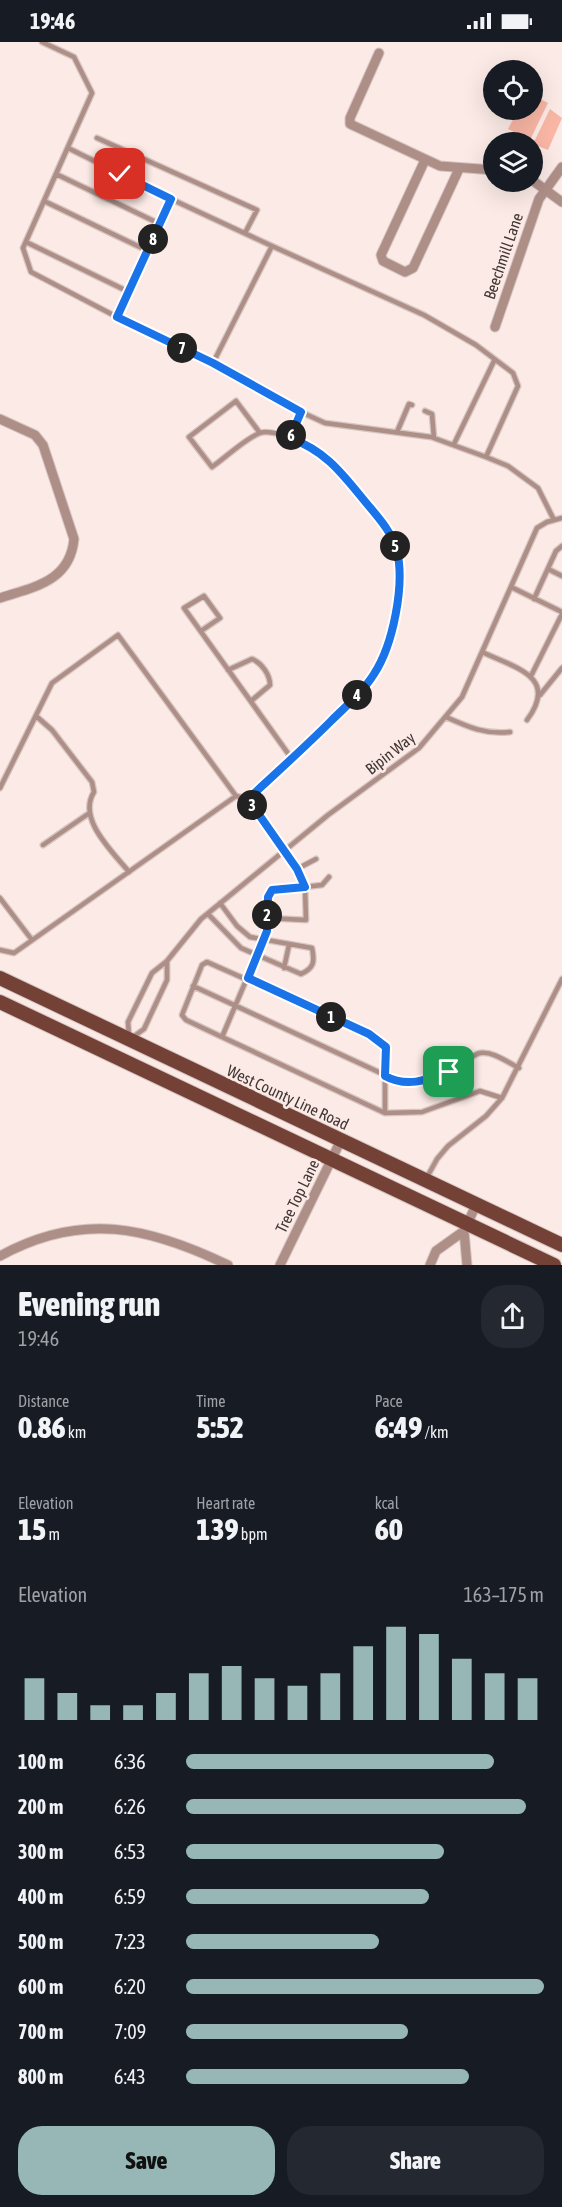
<!DOCTYPE html>
<html lang="en">
<head>
<meta charset="utf-8">
<style>
  body { margin:0; font-family:"Asap Condensed",sans-serif; background:#242831; color:#f1f3f6; height:100vh; display:flex; flex-direction:column; font-size:22px; white-space:nowrap }
  * { box-sizing:border-box; margin:0 }
  p { font-size:20px; color:#9ea1a6 }
  .icon { flex:none; width:33px; height:33px; fill:none; stroke:currentColor; stroke-width:2; stroke-linecap:round; stroke-linejoin:round }
  .map { position:relative; height:1223px; overflow:hidden }
  .drawer { display:flex; flex-direction:column; background:#171b24; flex:1 }
  .drawer>* { flex:none }
  .fabs { position:absolute; left:483px; top:18px; display:grid; gap:12px }
  .fabs a { display:grid; place-items:center; width:60px; height:60px; border-radius:50%; background:#171b24; box-shadow:0 6px 24px #0002; font-size:30px }
  .pin { position:absolute; display:grid; place-items:center; width:51px; height:51px; color:#fff; margin:-26px; border-radius:12px; box-shadow:0 3px 9px #0006 }
  .km { position:absolute; width:30px; height:30px; margin:-15px; border-radius:50%; background:#222; color:#fff; font-size:16px; line-height:30px; text-align:center }
  .round { display:grid; place-items:center; flex:none; width:63px; height:63px; border-radius:24px; background:#242831 }
  .summary { display:flex; align-items:center; justify-content:space-between; height:102px; padding:0 18px }
  h1 { font-size:33px; font-weight:800; line-height:45px }
  .figures { display:grid; grid-template-columns:repeat(3,1fr); gap:9px; height:102px; padding:6px 18px }
  .figures div { display:grid; align-content:center }
  .figures b { font-size:30px; font-weight:800 }
  .figures small { font-size:16px; font-weight:400 }
  .figures p { font-size:16px }
  .chart { height:168px; padding:12px 18px }
  .chart p { display:flex; justify-content:space-between }
  .chart svg { width:100%; height:108px; margin-top:6px; stroke:#96b7b5; stroke-width:6 }
  .cta { display:flex; gap:12px; margin-top:auto; padding:12px 18px }
  .cta a { flex:1; height:69px; border-radius:24px; background:#96b7b5; color:#111; font-size:24px; font-weight:800; line-height:69px; text-align:center }
  .cta a+a { background:#242831; color:#f1f3f6 }
  ul { padding:0 18px; list-style:none; font-size:20px }
  li { display:grid; grid-template-columns:96px 72px 1fr; align-items:center; height:45px }
  li i { height:15px; border-radius:8px; background:#96b7b5 }
  .status { display:flex; justify-content:space-between; align-items:center; height:42px; padding:0 30px; background:#171b24; direction:ltr }
  .status svg { height:16px; fill:currentColor }
  .map>svg:first-child { display:block }
  .park { fill:#f9b6a5 }
  .lines { fill:none; stroke-linecap:round; stroke-linejoin:round }
  .lane-casing { stroke:#d6c6c2; stroke-width:7 }
  .street-casing { stroke:#d6c6c2; stroke-width:11 }
  .primary-casing { stroke:#d6c6c2; stroke-width:16 }
  .lane { stroke:#ae8f88; stroke-width:4.5 }
  .street { stroke:#ae8f88; stroke-width:9 }
  .primary { stroke:#734135; stroke-width:14 }
  .route-casing { stroke:#fff; stroke-width:12 }
  .route { stroke:#1a73e8; stroke-width:8 }
  .labels { text-anchor:middle; dominant-baseline:central; stroke-width:5; stroke-linejoin:round; paint-order:stroke }
  .street-label { font-size:16px; fill:#413634; stroke:#fbeae6 }
</style>
</head>
<body>
<div class="status"><b>19:46</b><svg viewBox="0 0 49 12"><path d="M0 12V9h3v3zM5 12V6h3v6zM10 12V3h3v9zM15 12V0h3v12zM26 1h20v11H26zM47 4h2v5h-2z"/></svg></div>
<div class="map">
<svg width="562" height="1223" viewBox="0 0 562 1223">
  <rect width="100%" height="100%" fill="#fbeae6"/>
  <path class="park" d="M533,53L548,61L530,98L508,87L518,68H532Z
    M550,67L562,76L548,108L533,102Z"/>
  <g class="lines">
    <defs>
      <path id="lane" d="M42,0L74,15L92,51L23,206L31,230L117,275L171,157L68,106
        M97,96L257,168L245,191
        M56,132L160,182
        M44,159L148,209
        M26,200L129,250
        M272,204L424,273L476,303L513,331L518,344L486,415L508,424L538,446L554,478
        M117,275L213,321L272,204L171,157
        M213,321L301,370L325,381L431,395L486,415
        M425,369L432,372L434,396
        M397,390L409,362L412,363
        M290,396L301,370
        M454,402L494,319
        M548,527L562,534
        M511,545L562,570
        M534,557L556,509L562,504
        M201,589L220,576L204,554L184,566L292,717
        M482,610C516,626 559,635 527,678
        M228,628L252,617C262,621 270,633 270,643L251,659
        M531,634L562,572
        M540,653L562,626
        M36,674L52,688L92,740L94,750C77,777 112,809 129,830
        M446,675C468,685 486,693 510,690
        M0,746L52,641L118,593L236,754L248,757L297,827L305,845L272,847L268,855L267,889L222,995L385,1071L422,1070L480,1049L502,1056
        M248,757C286,722 373,652 388,604C396,575 403,539 397,509C393,488 342,426 324,412C312,404 274,386 260,391C246,396 225,416 212,425L189,395L236,359L260,391
        M43,803L88,772
        M297,827L316,817
        M0,856L32,898
        M208,872L241,906L301,932C314,926 315,920 312,906L250,895L237,884L220,861
        M267,876L306,878L305,845L322,843L329,835
        M0,908L14,911L236,754
        M284,926L289,903
        M193,944L385,1033V1071
        M129,995L128,980L152,931L167,919L201,877L328,773L419,706L462,655L537,486L547,480L562,476
        M133,995L144,987L167,938V919
        M222,995L186,978L182,973L202,923L207,920L369,992L386,1005L385,1033C409,1047 437,1037 460,1023C465,1020 474,1012 480,1011C493,1009 507,1020 519,1026
        M426,1137L437,1117L448,1104L486,1074L502,1056L562,937"/>
      <path id="street" d="M379,11L350,76V82L440,124L494,128
        M425,118L381,213L383,219L405,230L413,226L459,127
        M532,138L562,160
        M495,285L539,157L562,125
        M0,377L35,393L43,403L74,497C70,540 33,545 0,556
        M464,1189L467,1223
        M0,1214C82,1169 149,1185 228,1223
        M280,1223L341,1098
        M430,1223L436,1209L464,1189L476,1163"/>
      <path id="primary" d="M0,936L562,1203
        M0,960L554,1223"/>
    </defs>
    <use href="#lane" class="lane-casing"/>
    <use href="#street" class="street-casing"/>
    <use href="#primary" class="primary-casing"/>
    <use href="#lane" class="lane"/>
    <use href="#street" class="street"/>
    <use href="#primary" class="primary"/>
  </g>
  <g class="lines">
    <defs>
      <path id="route" d="M120,132L171,157L117,275L213,321L301,370L290,396C328,410 343,433 368,463C379,476 393,492 397,509C405,543 393,603 374,632C363,650 346,664 331,679C304,706 276,731 248,757L297,827L305,845L272,848L268,855L267,889L248,936L369,992L386,1005L385,1034C407,1046 427,1038 449,1030"/>
    </defs>
    <use href="#route" class="route-casing"/>
    <use href="#route" class="route"/>
  </g>
  <g class="labels">
    <g class="street-label">
      <text transform="translate(503 214) rotate(-71)">Beechmill Lane</text>
      <text transform="translate(390 711) rotate(-38)">Bipin Way</text>
      <text transform="translate(288 1055) rotate(25)">West County Line Road</text>
      <text transform="translate(297 1154) rotate(-64)">Tree Top Lane</text>
    </g>
  </g>
</svg>
<div class="fabs">
<a><svg class="icon" aria-label="locate" viewBox="0 0 24 24"><circle cx="12" cy="12" r="6"/><path d="M12 2v4M12 18v4M2 12h4M18 12h4"/></svg></a>
<a><svg class="icon" aria-label="layers" viewBox="0 0 24 24"><path d="M12 4l9 5-9 5-9-5zM3 14l9 5 9-5"/></svg></a>
</div>
<div class="pin" style="left:449px;top:1030px;background:#1e9e55"><svg class="icon" aria-label="arrive" viewBox="0 0 24 24"><path d="M6 21V4h12l-3 4 3 4H6"/></svg></div>
<div class="pin" style="left:120px;top:132px;background:#d93025"><svg class="icon" aria-label="check" viewBox="0 0 24 24"><path d="M5 12l5 5 9-10"/></svg></div>
<b class="km" style="left:331px;top:975px">1</b>
<b class="km" style="left:267px;top:873px">2</b>
<b class="km" style="left:252px;top:763px">3</b>
<b class="km" style="left:357px;top:653px">4</b>
<b class="km" style="left:395px;top:504px">5</b>
<b class="km" style="left:291px;top:393px">6</b>
<b class="km" style="left:182px;top:306px">7</b>
<b class="km" style="left:153px;top:197px">8</b>
</div>
<section class="drawer">
<div class="summary"><div><h1>Evening run</h1><p>19:46</p></div><a class="round"><svg class="icon" aria-label="share" viewBox="0 0 24 24"><path d="M12 15V3M7 8l5-5 5 5M5 13v7h14v-7"/></svg></a></div>
<div class="figures">
<div><p>Distance</p><b>0.86<small> km</small></b></div>
<div><p>Time</p><b>5:52</b></div>
<div><p>Pace</p><b>6:49<small> /km</small></b></div>
</div>
<div class="figures">
<div><p>Elevation</p><b>15<small> m</small></b></div>
<div><p>Heart rate</p><b>139<small> bpm</small></b></div>
<div><p>kcal</p><b>60</b></div>
</div>
<div class="chart"><p><span>Elevation</span>163–175 m</p>
<svg viewBox="0 0 160 44" preserveAspectRatio="none"><path d="M5 44V27M15 44V33M25 44V38M35 44V38M45 44V33M55 44V25M65 44V22M75 44V27M85 44V30M95 44V25M105 44V14M115 44V6M125 44V9M135 44V19M145 44V25M155 44V27"/></svg>
</div>
<ul>
<li><b>100 m</b>6:36<i style="width:86%"></i></li>
<li><b>200 m</b>6:26<i style="width:95%"></i></li>
<li><b>300 m</b>6:53<i style="width:72%"></i></li>
<li><b>400 m</b>6:59<i style="width:68%"></i></li>
<li><b>500 m</b>7:23<i style="width:54%"></i></li>
<li><b>600 m</b>6:20<i style="width:100%"></i></li>
<li><b>700 m</b>7:09<i style="width:62%"></i></li>
<li><b>800 m</b>6:43<i style="width:79%"></i></li>
</ul>
<div class="cta"><a>Save</a><a>Share</a></div>
</section>
</body>
</html>
